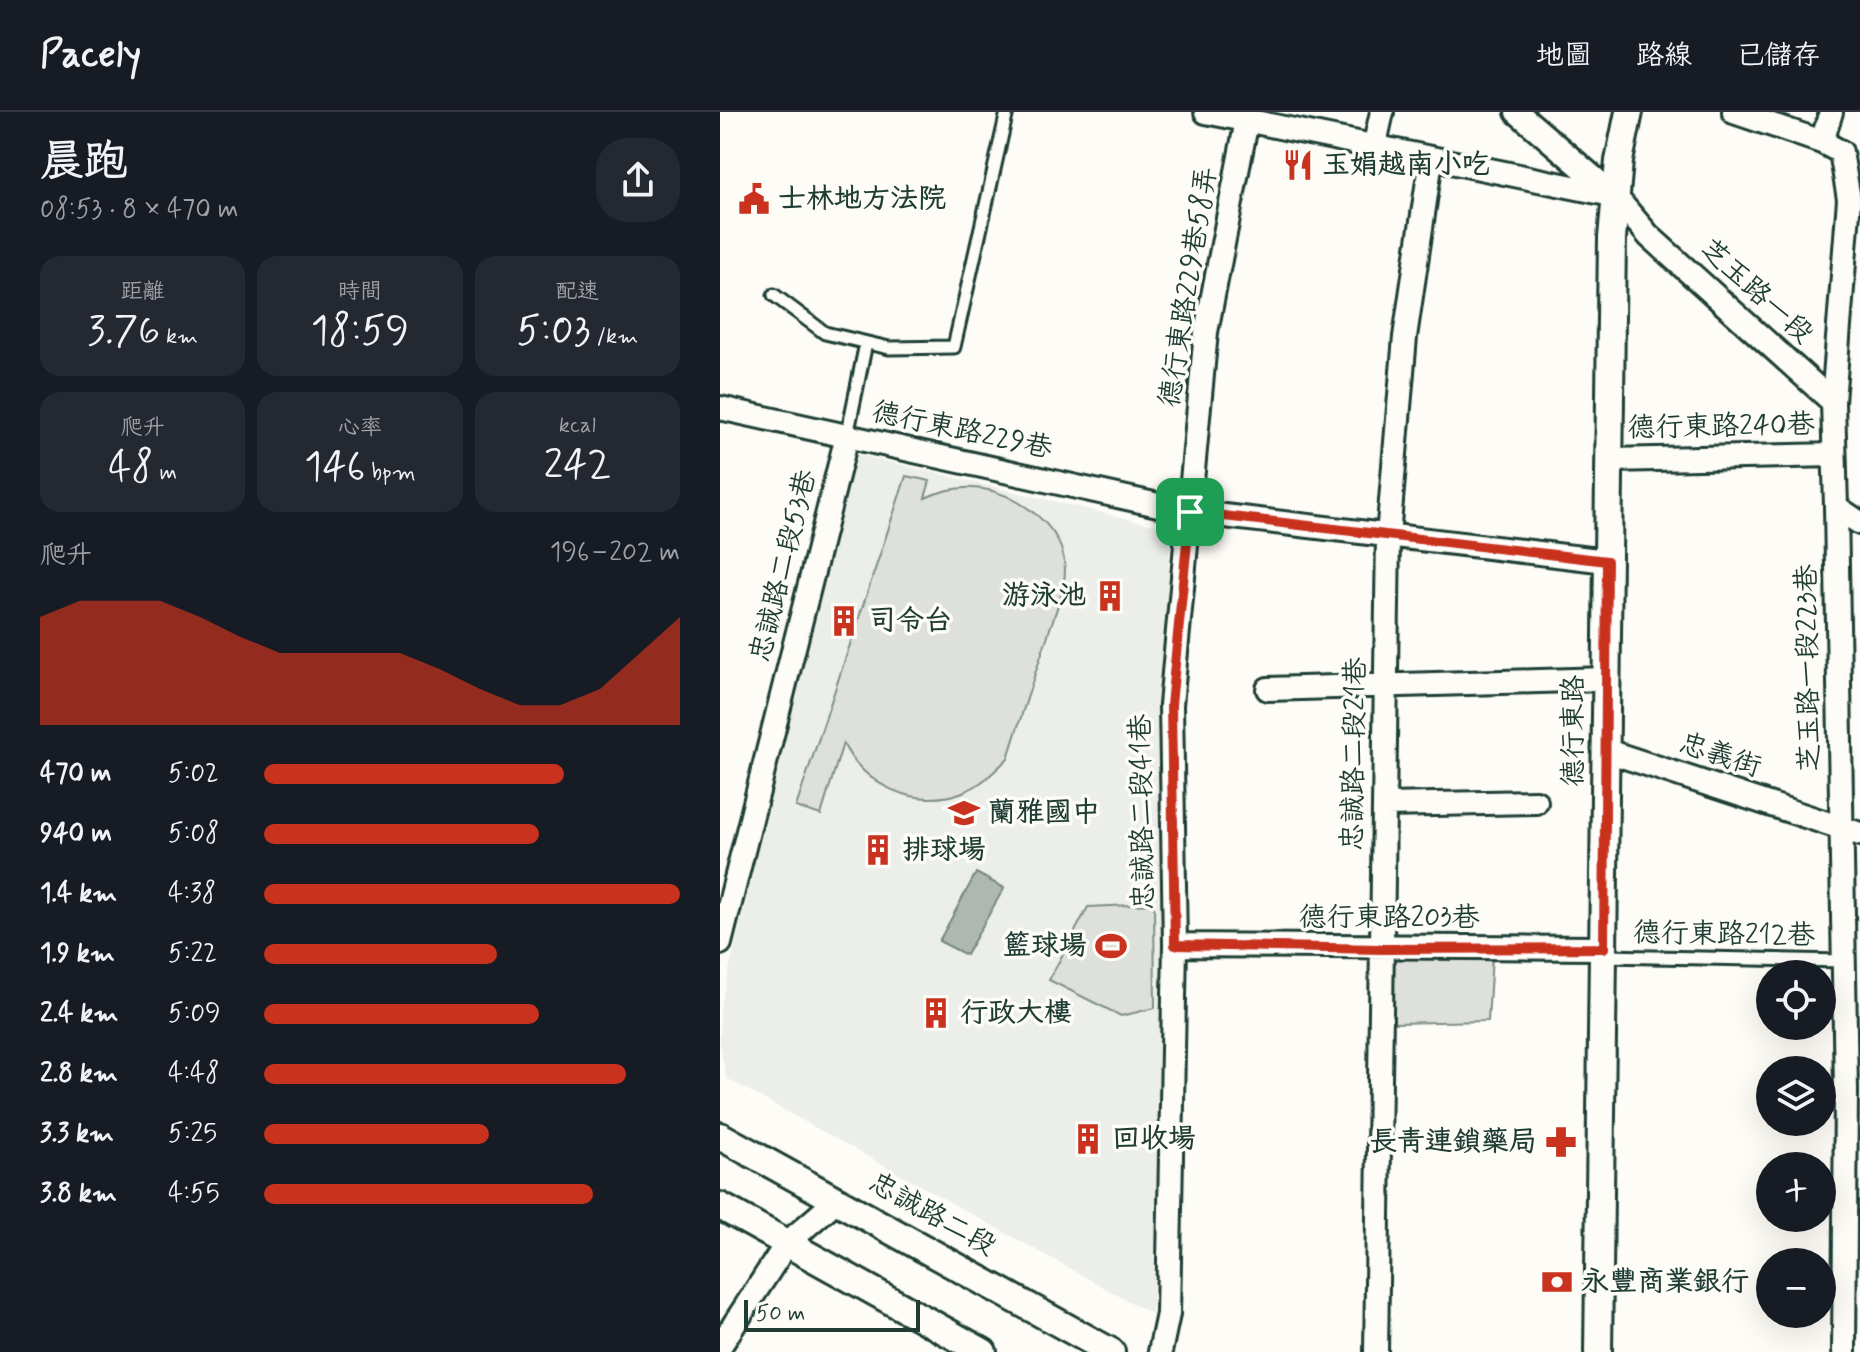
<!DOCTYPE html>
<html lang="zh-TW">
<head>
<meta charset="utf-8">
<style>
  body { margin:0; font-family:Mynerve,"LXGW WenKai TC",sans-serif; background:#242831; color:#f1f3f6; height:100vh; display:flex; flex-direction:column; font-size:30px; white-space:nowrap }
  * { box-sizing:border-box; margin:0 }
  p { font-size:26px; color:#9ea1a6 }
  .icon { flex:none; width:44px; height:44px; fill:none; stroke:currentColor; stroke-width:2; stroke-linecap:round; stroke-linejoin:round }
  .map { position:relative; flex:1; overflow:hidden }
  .side { display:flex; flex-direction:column; background:#171b24; width:720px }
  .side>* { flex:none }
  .tools { position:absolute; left:1036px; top:848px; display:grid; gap:16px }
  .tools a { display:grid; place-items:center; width:80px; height:80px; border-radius:50%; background:#171b24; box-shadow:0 8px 32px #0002; font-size:40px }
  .scale { position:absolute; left:24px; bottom:20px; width:176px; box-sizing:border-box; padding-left:8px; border:4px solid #1f3d34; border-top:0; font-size:22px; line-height:28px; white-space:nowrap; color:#1f3d34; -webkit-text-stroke:6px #fdfcf7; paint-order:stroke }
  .pin { position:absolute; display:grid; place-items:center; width:68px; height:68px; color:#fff; margin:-34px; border-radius:16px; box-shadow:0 4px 12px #0006 }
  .round { display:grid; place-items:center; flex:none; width:84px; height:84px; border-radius:32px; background:#242831 }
  .overview { display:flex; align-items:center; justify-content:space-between; height:136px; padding:0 40px }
  h1 { font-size:44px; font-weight:600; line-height:60px }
  .figures { display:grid; grid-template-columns:repeat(3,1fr); gap:12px; height:136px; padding:8px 40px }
  .figures div { display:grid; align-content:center; border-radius:20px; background:#242831; text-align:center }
  .figures b { font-size:40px; font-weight:600 }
  .figures small { font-size:22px; font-weight:400 }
  .figures p { font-size:22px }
  .chart { height:224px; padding:16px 40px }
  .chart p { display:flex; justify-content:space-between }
  .chart svg { width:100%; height:144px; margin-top:8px; fill:#c8321e; opacity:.7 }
  ul { padding:0 40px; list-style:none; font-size:26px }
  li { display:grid; grid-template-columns:128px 96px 1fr; align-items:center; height:60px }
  li i { height:20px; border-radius:10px; background:#c8321e }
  header { display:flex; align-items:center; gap:48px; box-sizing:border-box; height:112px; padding:0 40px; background:#171b24; border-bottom:2px solid #363941 }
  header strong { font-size:38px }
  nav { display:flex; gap:44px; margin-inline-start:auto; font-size:28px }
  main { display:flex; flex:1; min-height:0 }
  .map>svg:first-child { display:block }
  .built { fill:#eceee9 }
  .green { fill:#dde0db; stroke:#7e8e88; stroke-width:2 }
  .water { fill:#aeb8b1; stroke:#75877f; stroke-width:2 }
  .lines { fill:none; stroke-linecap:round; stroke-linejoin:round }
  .service-casing { stroke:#1f3d34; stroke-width:17 }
  .minor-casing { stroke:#1f3d34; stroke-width:28 }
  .tertiary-casing { stroke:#1f3d34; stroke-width:32 }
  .service { stroke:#fdfcf7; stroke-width:11 }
  .minor { stroke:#fdfcf7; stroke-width:22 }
  .tertiary { stroke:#fdfcf7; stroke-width:26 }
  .route-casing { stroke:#fff; stroke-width:16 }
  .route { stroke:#c8321e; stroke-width:10 }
  .labels { text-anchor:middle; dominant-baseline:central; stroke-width:7; stroke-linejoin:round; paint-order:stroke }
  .poi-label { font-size:28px; font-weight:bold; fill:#1f3d34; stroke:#fdfcf7; text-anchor:start }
  .street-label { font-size:28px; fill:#1f3d34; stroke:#fdfcf7 }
</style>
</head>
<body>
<header>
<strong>Pacely</strong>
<nav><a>地圖</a><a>路線</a><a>已儲存</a></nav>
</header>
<main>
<section class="side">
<div class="overview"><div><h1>晨跑</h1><p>08:53 · 8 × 470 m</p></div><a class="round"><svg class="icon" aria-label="share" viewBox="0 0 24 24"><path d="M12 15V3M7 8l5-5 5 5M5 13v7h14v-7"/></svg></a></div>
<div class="figures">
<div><p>距離</p><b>3.76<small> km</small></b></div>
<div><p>時間</p><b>18:59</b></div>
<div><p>配速</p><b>5:03<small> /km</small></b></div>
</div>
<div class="figures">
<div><p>爬升</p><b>48<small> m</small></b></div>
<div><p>心率</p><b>146<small> bpm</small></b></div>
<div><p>kcal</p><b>242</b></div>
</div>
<div class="chart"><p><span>爬升</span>196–202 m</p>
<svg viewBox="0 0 160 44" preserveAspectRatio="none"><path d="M0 44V11L10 6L20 6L30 6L40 11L50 17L60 22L70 22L80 22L90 22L100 27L110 33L120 38L130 38L140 33L150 22L160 11V44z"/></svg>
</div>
<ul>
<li><b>470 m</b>5:02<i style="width:72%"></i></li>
<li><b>940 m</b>5:08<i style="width:66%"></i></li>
<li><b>1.4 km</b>4:38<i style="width:100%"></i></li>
<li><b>1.9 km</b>5:22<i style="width:56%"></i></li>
<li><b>2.4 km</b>5:09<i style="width:66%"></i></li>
<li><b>2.8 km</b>4:48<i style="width:87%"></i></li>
<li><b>3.3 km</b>5:25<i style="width:54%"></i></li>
<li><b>3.8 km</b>4:55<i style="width:79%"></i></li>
</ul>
</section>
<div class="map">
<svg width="1140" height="1240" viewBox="0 0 1140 1240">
  <rect width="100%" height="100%" fill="#fdfcf7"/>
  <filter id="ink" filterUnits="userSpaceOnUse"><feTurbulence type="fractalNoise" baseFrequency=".0125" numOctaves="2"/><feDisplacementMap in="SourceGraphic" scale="16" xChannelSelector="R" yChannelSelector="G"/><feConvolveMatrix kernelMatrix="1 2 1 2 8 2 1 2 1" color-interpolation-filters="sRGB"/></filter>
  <g filter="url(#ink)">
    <path class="built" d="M132,341L450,417L442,620L445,900L432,1202L6,966L0,931V897Z"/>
    <path class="green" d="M186,364L210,369L205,386C236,372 268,372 298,390C324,405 344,426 345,457C345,479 334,503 328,523C314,564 301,605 288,646C275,659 262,673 243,680C197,698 143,674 123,631L101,703L76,695Z
      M434,792L435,896L401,904L329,868L368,795Z
      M673,844L772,845L768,909L673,911Z"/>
    <path class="water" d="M256,761L284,776L246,843L219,829Z"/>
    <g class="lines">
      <defs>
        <path id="service" d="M54,183L105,221L169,236L234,235L287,0
          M127,324L146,231
          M884,844L1124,849
          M1102,980L1126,979"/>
        <path id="minor" d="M486,0L892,83
          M797,0L895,84L929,124L1113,290
          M1014,0L1102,30L1121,40L1129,87L1113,290L1116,395L1140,411
          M1102,30L1111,0
          M654,36L662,0
          M0,296L470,400L887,449
          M890,348L1114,343
          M1116,395L1126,979L1124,1240
          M548,577L886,567
          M887,639L1140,722
          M665,693L816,690
          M0,831L127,324
          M455,833L884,836
          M0,1234L67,1131L118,1087
          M440,1240L448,1202L455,833L451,593L486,220L527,8
          M656,1240L668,424L685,225L711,48"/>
        <path id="tertiary" d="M0,1024L391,1240
          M0,1094L263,1240
          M878,1240L892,126L899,49L909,0"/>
      </defs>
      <use href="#service" class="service-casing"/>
      <use href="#minor" class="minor-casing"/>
      <use href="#tertiary" class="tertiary-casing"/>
      <use href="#service" class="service"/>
      <use href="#minor" class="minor"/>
      <use href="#tertiary" class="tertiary"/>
    </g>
  </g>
  <g class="lines" filter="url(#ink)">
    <defs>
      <path id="route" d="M470,400L887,449L884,836L662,837L455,833L451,593Z"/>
    </defs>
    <use href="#route" class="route-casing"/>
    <use href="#route" class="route"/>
  </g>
  <defs>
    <symbol id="restaurant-bare" viewBox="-9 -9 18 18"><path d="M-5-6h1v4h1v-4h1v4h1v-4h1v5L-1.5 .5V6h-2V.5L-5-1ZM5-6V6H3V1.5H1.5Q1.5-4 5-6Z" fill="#c8321e" stroke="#fdfcf7" stroke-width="2.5" paint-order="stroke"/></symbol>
    <symbol id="civic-bare" viewBox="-9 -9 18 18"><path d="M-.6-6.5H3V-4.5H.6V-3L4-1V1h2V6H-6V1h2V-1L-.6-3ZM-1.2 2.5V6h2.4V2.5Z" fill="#c8321e" stroke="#fdfcf7" stroke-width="2.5" paint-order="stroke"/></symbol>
    <symbol id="building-bare" viewBox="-9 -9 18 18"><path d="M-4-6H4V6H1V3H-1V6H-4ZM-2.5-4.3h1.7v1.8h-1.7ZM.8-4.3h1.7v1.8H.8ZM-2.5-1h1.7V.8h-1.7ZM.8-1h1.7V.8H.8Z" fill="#c8321e" stroke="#fdfcf7" stroke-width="2.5" paint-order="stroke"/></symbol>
    <symbol id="school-bare" viewBox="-9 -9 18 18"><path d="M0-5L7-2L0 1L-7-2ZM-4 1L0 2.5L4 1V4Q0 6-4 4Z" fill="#c8321e" stroke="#fdfcf7" stroke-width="2.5" paint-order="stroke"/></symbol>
    <symbol id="stadium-bare" viewBox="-9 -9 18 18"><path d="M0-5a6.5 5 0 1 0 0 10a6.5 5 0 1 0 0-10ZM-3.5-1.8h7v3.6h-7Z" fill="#c8321e" stroke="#fdfcf7" stroke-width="2.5" paint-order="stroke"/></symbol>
    <symbol id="pharmacy-bare" viewBox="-9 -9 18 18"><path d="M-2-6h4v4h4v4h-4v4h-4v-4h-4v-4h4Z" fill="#c8321e" stroke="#fdfcf7" stroke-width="2.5" paint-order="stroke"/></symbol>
    <symbol id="bank-bare" viewBox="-9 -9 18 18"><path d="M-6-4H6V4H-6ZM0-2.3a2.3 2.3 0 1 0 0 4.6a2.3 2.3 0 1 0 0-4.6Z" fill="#c8321e" stroke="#fdfcf7" stroke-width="2.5" paint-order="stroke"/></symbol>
  </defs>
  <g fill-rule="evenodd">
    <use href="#restaurant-bare" x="556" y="31" width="44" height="44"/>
    <use href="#civic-bare" x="12" y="65" width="44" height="44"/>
    <use href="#building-bare" x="368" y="462" width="44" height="44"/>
    <use href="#building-bare" x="102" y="487" width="44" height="44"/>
    <use href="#school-bare" x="222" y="679" width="44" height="44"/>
    <use href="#building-bare" x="136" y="716" width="44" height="44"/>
    <use href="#stadium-bare" x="369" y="812" width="44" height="44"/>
    <use href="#building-bare" x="194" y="879" width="44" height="44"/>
    <use href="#building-bare" x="346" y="1005" width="44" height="44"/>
    <use href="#pharmacy-bare" x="819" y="1008" width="44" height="44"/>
    <use href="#bank-bare" x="815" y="1148" width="44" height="44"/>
  </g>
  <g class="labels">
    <g class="poi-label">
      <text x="602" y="53">玉娟越南小吃</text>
      <text x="58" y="87">士林地方法院</text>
      <text x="366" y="484" text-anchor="end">游泳池</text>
      <text x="148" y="509">司令台</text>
      <text x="268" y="701">蘭雅國中</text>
      <text x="182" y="738">排球場</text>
      <text x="367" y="834" text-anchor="end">籃球場</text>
      <text x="240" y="901">行政大樓</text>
      <text x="392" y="1027">回收場</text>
      <text x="817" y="1030" text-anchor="end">長青連鎖藥局</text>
      <text x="861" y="1170">永豐商業銀行</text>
    </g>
    <g class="street-label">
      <text transform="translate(469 175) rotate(-81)">德行東路229巷58弄</text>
      <text transform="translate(1036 180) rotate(42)">芝玉路一段</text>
      <text transform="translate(1001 315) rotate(-1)">德行東路240巷</text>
      <text transform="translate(242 319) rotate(12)">德行東路229巷</text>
      <text transform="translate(64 454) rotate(-76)">忠誠路二段53巷</text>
      <text transform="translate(1089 556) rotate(-91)">芝玉路一段223巷</text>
      <text transform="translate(854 619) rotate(-90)">德行東路</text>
      <text transform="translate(635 642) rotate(-89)">忠誠路二段21巷</text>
      <text transform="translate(1000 644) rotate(18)">忠義街</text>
      <text transform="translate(423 700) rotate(-91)">忠誠路二段41巷</text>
      <text x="669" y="806">德行東路203巷</text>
      <text transform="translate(1004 823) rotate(1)">德行東路212巷</text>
      <text transform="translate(212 1103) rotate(29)">忠誠路二段</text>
    </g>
  </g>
</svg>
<div class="tools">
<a><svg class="icon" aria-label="locate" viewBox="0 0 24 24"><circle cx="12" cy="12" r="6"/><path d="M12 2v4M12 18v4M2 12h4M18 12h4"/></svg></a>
<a><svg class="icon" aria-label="layers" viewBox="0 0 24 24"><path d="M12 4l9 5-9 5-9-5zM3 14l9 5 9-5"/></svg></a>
<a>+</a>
<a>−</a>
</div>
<div class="scale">50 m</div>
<div class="pin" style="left:470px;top:400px;background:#1e9e55"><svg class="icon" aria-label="arrive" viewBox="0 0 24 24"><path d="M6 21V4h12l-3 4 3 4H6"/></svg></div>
</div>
</main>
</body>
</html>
